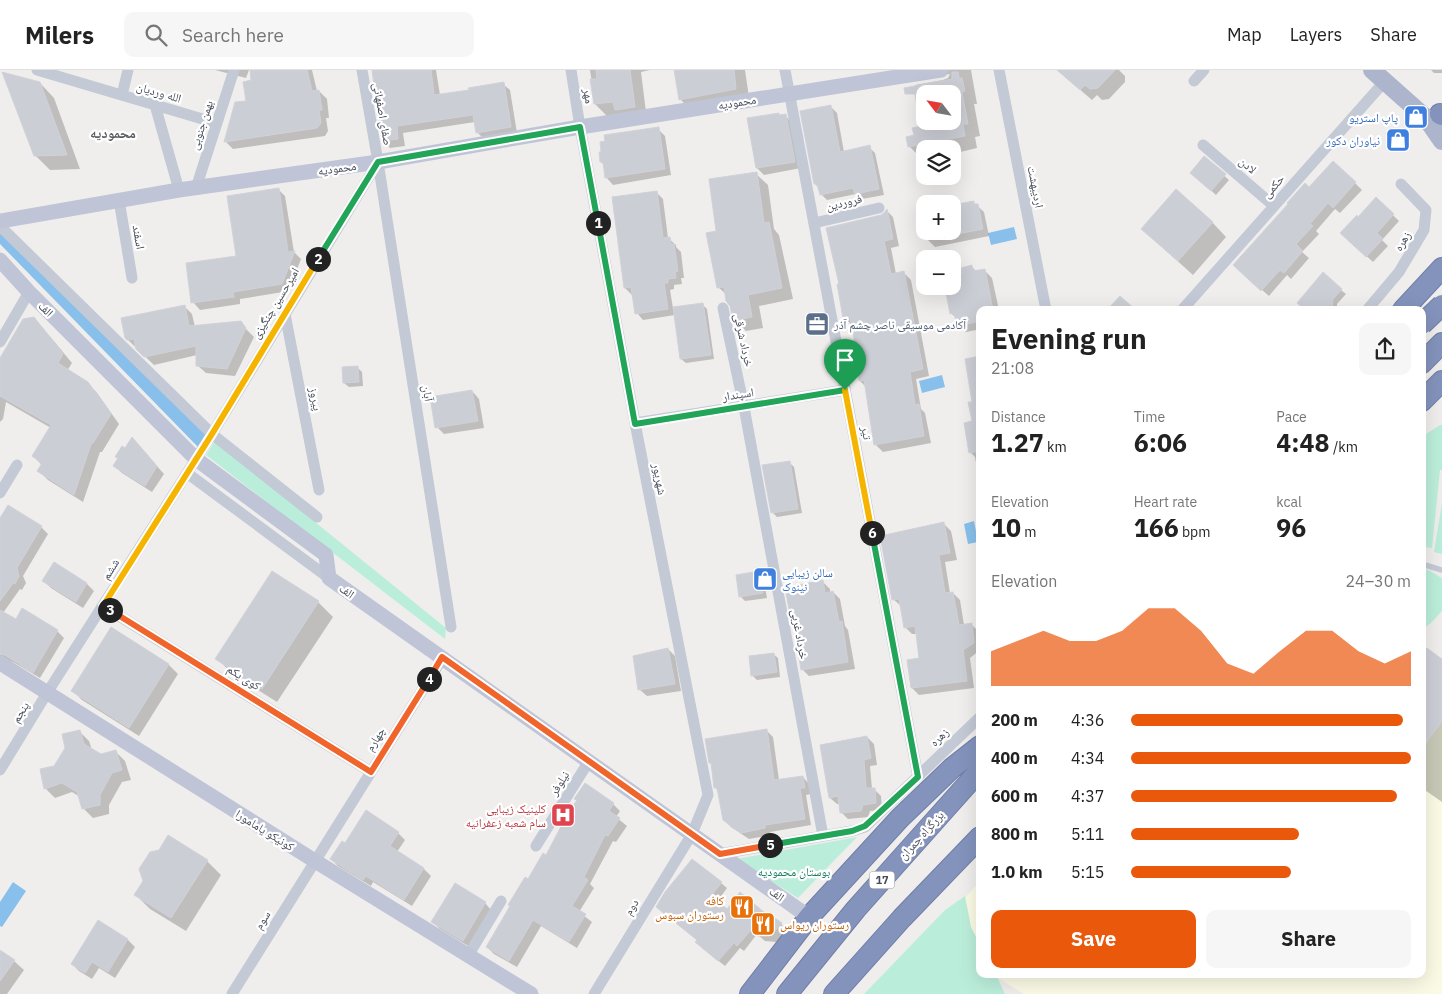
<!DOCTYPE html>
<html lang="en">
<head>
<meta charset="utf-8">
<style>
  body { margin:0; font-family:"IBM Plex Sans","Noto Naskh Arabic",sans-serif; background:#f6f6f6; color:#222; height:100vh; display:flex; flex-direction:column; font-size:19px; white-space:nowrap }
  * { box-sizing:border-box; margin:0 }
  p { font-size:16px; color:#767676 }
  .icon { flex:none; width:28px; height:28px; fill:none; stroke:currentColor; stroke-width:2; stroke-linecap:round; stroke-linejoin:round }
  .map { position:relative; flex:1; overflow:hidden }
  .panel { position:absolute; left:976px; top:236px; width:450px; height:672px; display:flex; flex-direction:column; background:#fff; border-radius:10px; box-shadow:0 5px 20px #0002 }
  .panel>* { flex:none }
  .needle { width:32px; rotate:301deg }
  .buttons { position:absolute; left:916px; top:15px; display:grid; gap:10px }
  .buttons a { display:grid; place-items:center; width:45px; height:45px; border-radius:10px; background:#fff; box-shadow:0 5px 20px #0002; font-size:25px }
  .pin { position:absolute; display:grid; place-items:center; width:42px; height:42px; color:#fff; margin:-51px -21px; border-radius:50% 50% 50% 0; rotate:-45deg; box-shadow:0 0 5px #0007 }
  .pin .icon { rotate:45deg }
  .km { position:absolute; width:25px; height:25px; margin:-12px; border-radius:50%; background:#222; color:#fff; font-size:14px; line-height:25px; text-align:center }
  .round { display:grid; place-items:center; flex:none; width:52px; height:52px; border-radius:10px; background:#f6f6f6 }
  .overview { display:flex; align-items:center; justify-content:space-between; height:85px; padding:0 15px }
  h1 { font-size:28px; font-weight:700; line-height:38px }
  .stats { display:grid; grid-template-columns:repeat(3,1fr); gap:8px; height:85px; padding:5px 15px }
  .stats div { display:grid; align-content:center }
  .stats b { font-size:25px; font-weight:700 }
  .stats small { font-size:14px; font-weight:400 }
  .stats p { font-size:14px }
  .chart { height:140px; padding:10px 15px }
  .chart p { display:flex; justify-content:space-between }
  .chart svg { width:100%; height:90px; margin-top:5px; fill:#ea580c; opacity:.7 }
  .action { display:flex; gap:10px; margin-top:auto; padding:10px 15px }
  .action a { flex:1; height:58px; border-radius:10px; background:#ea580c; color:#fff; font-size:20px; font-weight:700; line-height:58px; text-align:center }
  .action a+a { background:#f6f6f6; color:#222 }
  ul { padding:0 15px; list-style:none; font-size:16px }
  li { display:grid; grid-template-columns:80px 60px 1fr; align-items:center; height:38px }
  li i { height:12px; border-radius:6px; background:#ea580c }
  header { display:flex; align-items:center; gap:30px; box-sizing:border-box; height:70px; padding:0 25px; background:#fff; border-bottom:1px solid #e0e0e0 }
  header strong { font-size:24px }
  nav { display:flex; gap:28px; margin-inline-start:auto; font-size:18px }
  .search { width:350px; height:45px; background:#f6f6f6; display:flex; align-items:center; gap:12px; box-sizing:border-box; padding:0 18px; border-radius:10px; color:#767676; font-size:19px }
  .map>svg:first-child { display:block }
  .commercial { fill:#fbfae5 }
  .green { fill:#bbeeda }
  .water { fill:#88c0eb }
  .shadow { fill:#0003; fill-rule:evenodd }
  .building { fill:#ccced5; stroke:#d1d2d9 }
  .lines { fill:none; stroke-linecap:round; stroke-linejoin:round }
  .highway-casing { stroke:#707ea8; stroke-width:22 }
  .lane { stroke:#c3c9d5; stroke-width:5.5 }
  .street { stroke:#c3c9d5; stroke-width:11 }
  .secondary { stroke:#bfc5d6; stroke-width:15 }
  .primary { stroke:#acb5cc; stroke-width:18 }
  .highway { stroke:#8493bc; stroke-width:20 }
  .highway-bridge-casing { stroke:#707ea8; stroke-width:22; stroke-linecap:butt }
  .highway-bridge { stroke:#8493bc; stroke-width:20 }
  .split-1-casing { stroke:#fff; stroke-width:10 }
  .split-2-casing { stroke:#fff; stroke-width:10 }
  .split-3-casing { stroke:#fff; stroke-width:10 }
  .split-4-casing { stroke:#fff; stroke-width:10 }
  .split-5-casing { stroke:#fff; stroke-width:10 }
  .split-6-casing { stroke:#fff; stroke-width:10 }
  .split-7-casing { stroke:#fff; stroke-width:10 }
  .split-1 { stroke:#22a559; stroke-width:6 }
  .split-2 { stroke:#22a559; stroke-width:6 }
  .split-3 { stroke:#f5b400; stroke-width:6 }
  .split-4 { stroke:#f0652b; stroke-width:6 }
  .split-5 { stroke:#f0652b; stroke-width:6 }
  .split-6 { stroke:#22a559; stroke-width:6 }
  .split-7 { stroke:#f5b400; stroke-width:6 }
  .labels { text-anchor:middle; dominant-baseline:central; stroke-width:4.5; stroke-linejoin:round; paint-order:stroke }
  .shield { fill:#fff; stroke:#7d828c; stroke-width:1 }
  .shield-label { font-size:11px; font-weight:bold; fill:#454c5a }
  .street-label { font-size:12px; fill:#454c5a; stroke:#fff }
  .shop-label { font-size:12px; fill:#366cbe; stroke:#fff; text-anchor:end }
  .service-label { font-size:12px; fill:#4e5e75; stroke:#fff; text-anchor:start }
  .health-label { font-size:12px; fill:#be3a42; stroke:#fff; text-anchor:end }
  .park-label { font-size:12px; fill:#177b5f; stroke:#fff }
  .food-label { font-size:12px; fill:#c56008; stroke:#fff; text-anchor:end }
  .neighbourhood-label { font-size:14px; font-weight:bold; fill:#5a5c62; stroke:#fff }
</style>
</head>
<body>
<header>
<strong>Milers</strong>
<div class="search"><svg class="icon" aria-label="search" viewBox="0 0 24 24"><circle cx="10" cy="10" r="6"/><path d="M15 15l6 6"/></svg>Search here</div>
<nav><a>Map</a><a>Layers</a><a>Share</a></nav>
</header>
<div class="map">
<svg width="1442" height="924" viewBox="0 0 1442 924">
  <rect width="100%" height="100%" fill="#f0eeed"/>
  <path class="commercial" d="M1427,578L1442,588V924H1024L993,905H1422L1423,579Z
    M980,811V897L930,867Z"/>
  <path class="green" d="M1440,355H1442V400H1440L1432,478L1423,477V366Z
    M215,371L446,558L445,569L206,385Z
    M1442,433V484L1434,482Z
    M1423,497L1442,508V541L1431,553L1423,559Z
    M857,767L798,828L736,789Z
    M965,826L971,857L980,875V905H996L1005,924H864L945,840Z"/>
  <path class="water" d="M1014,157L1017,169L991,175L988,163Z
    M0,163L206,364L198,377L0,174Z
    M942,305L945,317L922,323L919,311Z
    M974,451L978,472L968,474L964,454Z
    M13,812L26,821L2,857L0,856V832Z"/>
  <path class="shadow" d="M215,0H249L246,8Z
    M251,0H312L317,21H319L327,29L329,48H326L328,61L325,66L233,79L225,71L248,32L253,11Z
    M373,0H436L440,25L470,21L503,14L510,20L517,63L484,69L477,62L475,52L403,63L405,76L390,78L383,71Z
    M590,0H650L641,2L647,50L608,47L595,34Z
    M675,0H745L750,34L695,44L680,29Z
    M905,0H971L977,34H974L980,66L975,67L977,78L952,84V79H925V89H922L909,76L922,57L915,15L943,10L948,8L950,4L914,9ZM925,24H952V51H925Z
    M1057,0H1119L1125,6V12L1109,29L1102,30L1097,25L1092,30Z
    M1431,0H1442V3H1434Z
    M40,13L54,28L80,99L50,100L35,85Z
    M830,36L837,43L844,82L869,77L875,83L884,125L862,129L856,124L827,130L821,124L819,118L815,114Z
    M778,44L781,46L785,45L792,53L801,98L764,105L757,98L748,49Z
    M658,59L665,66L671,105L613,115L606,107L604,95L601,92Z
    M1204,88L1229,110L1216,125L1196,107Z
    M756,104L768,115L774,159L779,165L793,229L759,236L763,258L746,261L734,250L731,235L727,225L718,217V162Z
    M1355,113L1362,120L1340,143L1335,139L1316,161L1319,164L1302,182L1309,188L1291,209L1287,205L1269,226L1241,202L1310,119Z
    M278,119L285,126L294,182L301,189L289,221L240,229V234L200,240L193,232L237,187Z
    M656,122L663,129L668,168L676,175V177L681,182L684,208H681L682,214L674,215V219L670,220L673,238L702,234L707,239L714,289L686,293L681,289L675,245L643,250L637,243L632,225L625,218L614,128Z
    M1376,129L1399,151L1382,170L1388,176L1373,192L1348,169L1359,149Z
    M973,132L984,142L989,166L935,177L928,170L926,161H952Z
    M887,141L893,147L899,176L891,178L896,204L903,202L911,210L929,306L916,309L921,339L925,343L931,373L883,382L876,375L866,317L860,311L856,286L859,285L852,255L844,248L838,215L881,146Z
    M923,142H925V155Z
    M1212,152L1226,167L1193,205L1142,159Z
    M972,197L977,202L984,200L992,208L999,240H980V264L976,260L966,262L958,255L957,249L951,243L952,216Z
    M1341,220L1346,224L1337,234V240H1306Z
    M184,236L192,244L195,257L240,253L254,267L235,306L206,303L197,295V285L154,295L126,268Z
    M33,249L43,258L72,293L67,301L88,313L97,323L119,354L102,382H100L83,432L48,410L39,401L42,395L33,386L51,358L6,332L3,349L0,352V291Z
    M980,288V432L977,417L980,416L975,387L971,383L965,354L973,352V333Z
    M358,298L362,302L363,316L349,317L344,313Z
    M472,321L479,329L484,358L444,364L437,357Z
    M139,376L164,404L152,422L122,403L114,396L126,380Z
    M789,392L794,397L802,443L777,447L772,442Z
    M0,450L41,457L48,464L23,506L26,513L22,520L20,519L3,543L16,551L57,561L64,568L40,608L13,592L7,590L0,586Z
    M944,454L951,461L957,490L945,492L950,523H953L960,530L964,555L971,554L978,561L980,580L970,588L974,618L919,625L912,618L920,589L917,564H912L905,557L901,536L893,529Z
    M54,494L87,514L94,521L83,538L51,518L44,511Z
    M759,502L763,507L767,528L745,531L741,527Z
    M273,503L318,532L333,547L277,632L231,603L217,588Z
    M823,512L830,519V523L833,522L840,529L845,556L848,560L855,599L809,606L802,599L795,557L793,555Z
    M111,559L169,595L178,604L139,666L82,630L72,620Z
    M668,579L675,586L681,621L647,626L639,619Z
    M773,584L778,588L780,607L757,610L752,605Z
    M1422,588L1442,590V732L1422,718Z
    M766,660L773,667L779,710L803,707L809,714L811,724L806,725L811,755L770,762L771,765L749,769L731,757L724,750L718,721L716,718Z
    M80,662L89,671L92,680L101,685L116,682L125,691L131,710L122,712L109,735V744L93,748L83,738L80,727L72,722L55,728L45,718L55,697Z
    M867,667L874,674L877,695L870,696L872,719H874L881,726L882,740L870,741L868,747L848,749L841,742L840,734H837L830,728Z
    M613,734L620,741L616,747L627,756L616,772L613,771L590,814L594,818L579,842L592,852L577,878L541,856L517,897L494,884L487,877L528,811L547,786Z
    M398,763L405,770L397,782L424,799L431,806L412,836L373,812L371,816L338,796L331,789L345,774Z
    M207,791L221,805L186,861L150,839L135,824Z
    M721,813L727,818L717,832L727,840L765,845L766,844L781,854L787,860L776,872L765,871L757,864L744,881L740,878L725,896L702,878L698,871L657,837Z
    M455,815L485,833L492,841L470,877L440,859L433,852Z
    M99,852L128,870L135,877L115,908L99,898L92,909L79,901L72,894Z
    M0,881L14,891L24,900L7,924H0Z"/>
  <path class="building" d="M250,0H307L312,21L319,20L322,40H319L321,53L317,58L224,72L235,32L246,31L243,12L251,10Z
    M372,0H431L434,25L469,20L468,18L504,12L511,57L476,63L473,45L397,56L398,69L382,71L375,32H376Z
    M596,0H630L635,37L615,40L613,32L594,34L590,9H597Z
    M674,0H734L736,19L679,30Z
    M1057,0H1115L1098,18L1090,19L1085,15L1080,20Z
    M2,2L40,12L67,85L34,86Z
    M952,2H958L959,8H962L965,21L962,22L968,54H963L965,66L908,77L906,67L914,65L912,58L921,56L920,51H952V24H925V47L919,48L915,24H905L904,18L952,9Z
    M831,35L840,82L870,75L879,119L855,124L853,118L820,125L817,114H814L800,41Z
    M779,43V45L786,44L795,92L756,98L747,48Z
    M659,57L665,99L605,108L603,92H600L599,82H601L600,72L605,71L604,65Z
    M1204,86L1226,104L1211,121L1190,103Z
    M1333,91L1356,112L1333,138L1328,133L1310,154L1313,156L1296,174L1303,181L1284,203L1280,200L1261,221L1233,195L1288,134L1287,133L1305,113L1309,117Z
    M757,102L764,153L769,152L782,218L748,225L752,247L733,251L730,236L726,231L724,217L717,218L706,163L716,161L709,109Z
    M279,118L288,182L295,181L282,214L233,222L234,227L191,233L186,193L236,186L227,126Z
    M1176,119L1213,152L1178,191L1141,159Z
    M657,121L663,168L670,167L671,174H674L678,201L675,202L676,208L668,209V213H664L668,239L635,244L631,217L624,218L612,127Z
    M1376,127L1394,144L1377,163L1383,169L1366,187L1340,163L1357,145L1358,147Z
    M974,131V134H978L983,159L952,165V135Z
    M887,139L893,169L884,171L891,204L904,201L923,299L910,302L915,335L919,334L924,366L874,375L864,310L859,311L854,285L857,284L850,247L843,248L837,214H839L826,158L881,145L884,143Z
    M972,195L973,201L985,199L993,240H980V251L957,256L954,243L950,244L946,223L950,222L949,216H952V206L962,204L961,198Z
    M1323,202L1342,219L1333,229L1332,240H1305L1297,233Z
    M1120,226L1136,240H1107Z
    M703,233L711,285L680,289L673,237Z
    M185,235L189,256L241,251L246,258L227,299L196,296V276L144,287L136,279L134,269L127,270L125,268L121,248Z
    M34,247L63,284L58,293L88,312L111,344L93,373L91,374L74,425L37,401L42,393L32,386L51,355L0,326V288L23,249Z
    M980,286V381L969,383L964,353L972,351L968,332H972L965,289Z
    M358,296L359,312L343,313L342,297Z
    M472,320L478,351L435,358L430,327Z
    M132,367L157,396L145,416L113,396L118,388L115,387L122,376L125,378Z
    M790,391L798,439L771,443L762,395Z
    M8,435L42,456L17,498L19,506L15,514L13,513L0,531V448Z
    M944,452L950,483L939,485L945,523L953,522L959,555L972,553L974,573L963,580L967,611L911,618L907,590L919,588L915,556L904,558L899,529L892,530L880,466Z
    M54,492L87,513L76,532L42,511Z
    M272,501L319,531L262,619L215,589Z
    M759,501L763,523L739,527L736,505Z
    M823,510L825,523L833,521L839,552L842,551L848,592L801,600L794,555H792L785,518Z
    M22,538L58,560L33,603L5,585L0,584V540L16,549Z
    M111,557L169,594L129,658L71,621Z
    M668,578L675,614L638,620L633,586Z
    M1427,578L1442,589V651L1422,678V585Z
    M774,583L777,602L751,606L749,586Z
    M767,659L774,710L803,706L805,718H800L805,749L765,755V758L741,763L723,750L717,718H714L711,693H709L705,669Z
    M80,660L84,674L101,684L116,680L122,700L112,703L100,725V735L82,739L77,722L62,713L44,719L40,699L54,696L65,678L62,664Z
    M867,666L871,688L864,690L866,718H875L876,733L863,735L861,741L840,743L838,726L829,728L820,675Z
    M585,713L614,733L609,741L620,748L608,766L605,765L584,807L588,810L572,836L586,844L569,872L533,850L509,891L486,877L510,836L508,835L525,807L528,809L543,783L546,785L567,745L577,730L574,729Z
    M366,740L399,762L390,776L424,798L404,830L366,806L363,810L330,789L342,771L345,773Z
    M168,765L208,790L171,848L134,825L143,811L139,799L150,782L159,780Z
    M692,789L722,812L711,826L727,839L740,822L765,843L766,842L782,853L770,866H758L751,860L737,876L734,873L718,891L695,872L697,870L656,837L665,822Z
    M455,813L486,832L463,871L431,852Z
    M98,850L128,869L108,902L92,892L85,903L71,894Z
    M0,880L15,890L0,911Z"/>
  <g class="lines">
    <defs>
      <path id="highway" d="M1440,44L1442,45
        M1403,240L1442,198
        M1422,293L1442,273
        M1422,331L1442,311
        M750,924L809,847L900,748L952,698L980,676
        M787,924L856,839L980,700
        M834,924L902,848L980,767"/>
    </defs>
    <use href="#highway" class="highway-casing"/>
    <path class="lane" d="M1422,494L1442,500"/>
    <path class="street" d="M37,0L216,53
      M362,0L378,92L451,557
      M571,0L580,57L635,353L708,725L692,764L594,924
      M785,0L918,707
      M999,0L1046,240
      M1194,11L1204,0
      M122,25L128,0
      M155,35L179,120
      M1203,75L1274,136
      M196,118L234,0
      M119,130L132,208
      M814,153L879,138
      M4,160L212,364L317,447
      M723,238L744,337L823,766
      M1182,240L1385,11
      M1367,240L1399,202L1424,160L1426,140L1401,114
      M285,244L319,420
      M0,272L29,222
      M635,353L845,320
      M187,403L329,508
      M0,423L17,395
      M103,536L371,702
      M0,700L47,623L212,364L378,92
      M536,776L589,691
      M720,784L852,761L865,757L980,647
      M468,886L501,831
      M232,924L443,587"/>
    <path class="secondary" d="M0,151L179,120L378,92L580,57L941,0
      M0,190L29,222L196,389L326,485L329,508L809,847
      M0,593L315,791L531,924"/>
    <path class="primary" d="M1372,0L1426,48L1442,71"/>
    <use href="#highway" class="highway"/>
    <defs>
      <path id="highway-bridge" d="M1422,254L1442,235"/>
    </defs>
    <use href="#highway-bridge" class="highway-bridge-casing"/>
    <use href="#highway-bridge" class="highway-bridge"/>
  </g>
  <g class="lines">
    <defs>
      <path id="split-1" d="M598,153L635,354L845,320"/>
      <path id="split-2" d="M318,189L378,92L580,57L598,153"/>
      <path id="split-3" d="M110,540L103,536L212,364L318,189"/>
      <path id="split-4" d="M110,540L371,702L429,609"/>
      <path id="split-5" d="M429,609L442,587L720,784L770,775"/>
      <path id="split-6" d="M770,775L852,761L865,756L918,707L872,463"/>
      <path id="split-7" d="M845,320L872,463"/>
    </defs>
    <use href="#split-1" class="split-1-casing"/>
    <use href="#split-2" class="split-2-casing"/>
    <use href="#split-3" class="split-3-casing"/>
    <use href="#split-4" class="split-4-casing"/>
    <use href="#split-5" class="split-5-casing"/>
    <use href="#split-6" class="split-6-casing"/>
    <use href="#split-7" class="split-7-casing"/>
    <use href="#split-1" class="split-1"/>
    <use href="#split-2" class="split-2"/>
    <use href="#split-3" class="split-3"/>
    <use href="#split-4" class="split-4"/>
    <use href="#split-5" class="split-5"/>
    <use href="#split-6" class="split-6"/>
    <use href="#split-7" class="split-7"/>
  </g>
  <defs>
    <symbol id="shop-square" viewBox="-11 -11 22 22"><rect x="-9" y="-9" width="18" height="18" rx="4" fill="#3f7fe0" stroke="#fff"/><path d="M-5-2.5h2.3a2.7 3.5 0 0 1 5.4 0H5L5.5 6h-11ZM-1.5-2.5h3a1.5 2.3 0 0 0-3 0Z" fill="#fff"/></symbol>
    <symbol id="office-square" viewBox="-11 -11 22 22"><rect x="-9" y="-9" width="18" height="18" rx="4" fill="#5c6f8a" stroke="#fff"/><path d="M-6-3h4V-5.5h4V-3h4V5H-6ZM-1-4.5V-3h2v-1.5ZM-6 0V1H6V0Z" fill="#fff"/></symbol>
    <symbol id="hospital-square" viewBox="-11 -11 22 22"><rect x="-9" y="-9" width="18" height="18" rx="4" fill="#e0444e" stroke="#fff"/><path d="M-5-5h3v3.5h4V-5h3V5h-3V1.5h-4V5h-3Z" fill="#fff"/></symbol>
    <symbol id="restaurant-square" viewBox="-11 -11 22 22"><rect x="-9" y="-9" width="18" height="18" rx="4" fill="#e8710a" stroke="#fff"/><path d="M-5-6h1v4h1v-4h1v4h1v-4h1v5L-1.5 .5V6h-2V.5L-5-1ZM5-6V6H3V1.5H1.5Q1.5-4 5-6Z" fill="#fff"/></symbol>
  </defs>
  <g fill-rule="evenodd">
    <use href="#shop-square" x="1402" y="33" width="28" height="28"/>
    <use href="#shop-square" x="1384" y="56" width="28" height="28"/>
    <use href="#office-square" x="803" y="240" width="28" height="28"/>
    <use href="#shop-square" x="751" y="495" width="28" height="28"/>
    <use href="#hospital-square" x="549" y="731" width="28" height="28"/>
    <use href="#restaurant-square" x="728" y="823" width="28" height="28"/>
    <use href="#restaurant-square" x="749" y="840" width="28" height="28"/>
  </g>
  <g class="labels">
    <rect class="shield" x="869.5" y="801.5" width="25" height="17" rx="4"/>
    <g class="shield-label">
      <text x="882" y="810">17</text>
    </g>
    <g class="street-label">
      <text transform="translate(159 22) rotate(16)">الله وردیان</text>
      <text transform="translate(589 26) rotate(81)">مهر</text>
      <text transform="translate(737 32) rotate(-9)">محمودیه</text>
      <text transform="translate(383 44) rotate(80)">صفای اصفهانی</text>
      <text transform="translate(201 55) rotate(-72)">بهمن جنوبی</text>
      <text transform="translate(1248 95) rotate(41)">لادن</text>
      <text transform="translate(337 98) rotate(-8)">محمودیه</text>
      <text transform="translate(1273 116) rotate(-49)">حکمی</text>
      <text transform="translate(1036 117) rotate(79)">اردیبهشت</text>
      <text transform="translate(844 132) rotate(-13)">فروردین</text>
      <text transform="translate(139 167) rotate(80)">اسفند</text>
      <text transform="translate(1402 171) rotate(-58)">زهره</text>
      <text transform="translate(275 233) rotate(-59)">امیرحسین چنگیزی</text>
      <text transform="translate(46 239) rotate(45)">الف</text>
      <text transform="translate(744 270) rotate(78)">خرداد شرقی</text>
      <text transform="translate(428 323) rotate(81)">آبان</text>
      <text transform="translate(738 324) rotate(-9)">اسپندار</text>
      <text transform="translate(316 329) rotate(79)">پیروز</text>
      <text transform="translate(867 363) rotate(79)">تیر</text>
      <text transform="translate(660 409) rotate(79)">شهریور</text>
      <text transform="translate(110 499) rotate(-58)">ششم</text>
      <text transform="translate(347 521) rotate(35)">الف</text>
      <text transform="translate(800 564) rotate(80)">خرداد غربی</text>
      <text transform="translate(244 607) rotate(32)">کوی یکم</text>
      <text transform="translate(20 642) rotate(-58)">پنجم</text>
      <text transform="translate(939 667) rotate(-44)">زهره</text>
      <text transform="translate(375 669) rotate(-58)">چهارم</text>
      <text transform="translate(559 713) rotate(-58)">نیلوفر</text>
      <text transform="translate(265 760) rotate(32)">کونیکو یامامورا</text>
      <text transform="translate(921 765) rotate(-48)">بزرگراه چمران</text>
      <text transform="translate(777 824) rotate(35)">الف</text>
      <text transform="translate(631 837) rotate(-58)">دوم</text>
      <text transform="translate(262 850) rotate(-58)">سوم</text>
    </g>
    <g class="shop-label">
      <text x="1398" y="47">پاپ استریو</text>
      <text x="1380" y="70">نیاوران دکور</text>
      <text x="782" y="502" text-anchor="start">سالن زیبایی<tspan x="782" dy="14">نینوک</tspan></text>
    </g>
    <g class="service-label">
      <text x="834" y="254">آکادمی موسیقی ناصر چشم آذر</text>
    </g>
    <g class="health-label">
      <text x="546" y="738">کلینیک زیبایی<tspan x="546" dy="14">سام شعبه زعفرانیه</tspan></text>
    </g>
    <g class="park-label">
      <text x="794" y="801">بوستان محمودیه</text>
    </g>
    <g class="food-label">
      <text x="724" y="830">کافه<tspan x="724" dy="14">رستوران سبوس</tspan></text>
      <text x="780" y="854" text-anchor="start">رستوران ریواس</text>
    </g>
    <g class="neighbourhood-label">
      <text x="113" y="63">محمودیه</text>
    </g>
  </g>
</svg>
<div class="buttons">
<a><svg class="needle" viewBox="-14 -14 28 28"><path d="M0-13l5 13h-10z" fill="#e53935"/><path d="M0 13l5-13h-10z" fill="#767676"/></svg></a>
<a><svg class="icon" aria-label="layers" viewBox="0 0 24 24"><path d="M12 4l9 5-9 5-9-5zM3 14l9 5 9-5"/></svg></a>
<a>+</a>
<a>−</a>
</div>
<div class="pin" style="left:845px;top:320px;background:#1e9e55"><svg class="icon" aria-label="arrive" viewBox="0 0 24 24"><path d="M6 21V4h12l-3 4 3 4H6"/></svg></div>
<b class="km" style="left:598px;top:153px">1</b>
<b class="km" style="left:318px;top:189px">2</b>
<b class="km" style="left:110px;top:540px">3</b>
<b class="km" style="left:429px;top:609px">4</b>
<b class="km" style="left:770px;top:775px">5</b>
<b class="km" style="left:872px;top:463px">6</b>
<section class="panel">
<div class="overview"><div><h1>Evening run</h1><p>21:08</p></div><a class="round"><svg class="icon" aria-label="share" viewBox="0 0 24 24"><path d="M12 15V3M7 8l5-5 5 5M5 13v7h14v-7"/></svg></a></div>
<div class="stats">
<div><p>Distance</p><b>1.27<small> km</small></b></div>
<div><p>Time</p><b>6:06</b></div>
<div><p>Pace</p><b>4:48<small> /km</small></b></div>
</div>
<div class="stats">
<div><p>Elevation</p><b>10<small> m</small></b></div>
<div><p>Heart rate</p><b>166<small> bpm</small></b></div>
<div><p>kcal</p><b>96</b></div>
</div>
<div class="chart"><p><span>Elevation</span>24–30 m</p>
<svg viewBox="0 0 160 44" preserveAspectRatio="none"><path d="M0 44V27L10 22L20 17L30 22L40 22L50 17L60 6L70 6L80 17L90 33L100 38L110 27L120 17L130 17L140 27L150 33L160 27V44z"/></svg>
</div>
<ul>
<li><b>200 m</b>4:36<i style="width:97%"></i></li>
<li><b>400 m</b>4:34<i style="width:100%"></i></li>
<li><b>600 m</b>4:37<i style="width:95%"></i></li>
<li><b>800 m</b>5:11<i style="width:60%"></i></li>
<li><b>1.0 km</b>5:15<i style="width:57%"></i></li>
</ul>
<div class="action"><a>Save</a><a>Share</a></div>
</section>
</div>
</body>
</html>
